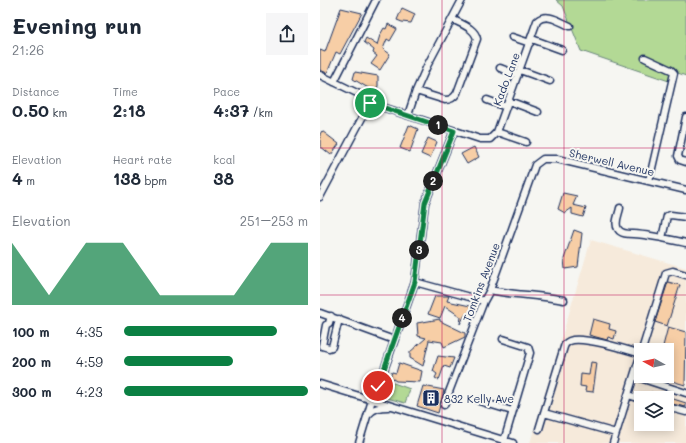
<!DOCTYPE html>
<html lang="en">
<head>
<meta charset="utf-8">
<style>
  body { margin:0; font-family:Mali,sans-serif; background:#f6f6f7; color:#1f2937; height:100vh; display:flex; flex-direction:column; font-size:15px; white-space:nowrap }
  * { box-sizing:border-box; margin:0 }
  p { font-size:13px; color:#747a83 }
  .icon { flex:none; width:22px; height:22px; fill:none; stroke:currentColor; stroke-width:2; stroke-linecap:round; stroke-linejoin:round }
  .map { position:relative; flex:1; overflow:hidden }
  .details { display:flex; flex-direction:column; background:#fff; width:320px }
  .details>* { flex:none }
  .needle { width:26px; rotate:278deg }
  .fabs { position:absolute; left:314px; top:343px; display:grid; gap:8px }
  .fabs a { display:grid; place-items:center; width:40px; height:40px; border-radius:0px; background:#fff; box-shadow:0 2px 10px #0003; font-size:20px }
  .pin { position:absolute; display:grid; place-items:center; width:34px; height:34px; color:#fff; margin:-17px; border:2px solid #fff; border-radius:50%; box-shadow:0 1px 4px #0007 }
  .km { position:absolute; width:20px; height:20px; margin:-10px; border-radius:50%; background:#222; color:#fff; font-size:11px; line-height:20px; text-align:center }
  .round { display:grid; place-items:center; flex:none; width:42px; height:42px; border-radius:0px; background:#f6f6f7 }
  .summary { display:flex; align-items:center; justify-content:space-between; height:68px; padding:0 12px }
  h1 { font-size:22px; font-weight:700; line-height:30px }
  .stats { display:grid; grid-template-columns:repeat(3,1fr); gap:6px; height:68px; padding:4px 12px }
  .stats div { display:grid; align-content:center }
  .stats b { font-size:17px; font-weight:700 }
  .stats small { font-size:11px; font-weight:400 }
  .stats p { font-size:11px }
  .chart { height:112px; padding:8px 12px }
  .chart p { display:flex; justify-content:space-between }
  .chart svg { width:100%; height:72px; margin-top:4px; fill:#0b8043; opacity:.7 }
  ul { padding:0 12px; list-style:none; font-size:13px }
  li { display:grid; grid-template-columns:64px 48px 1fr; align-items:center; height:30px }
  li i { height:10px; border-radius:5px; background:#0b8043 }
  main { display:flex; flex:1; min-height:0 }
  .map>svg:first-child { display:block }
  .built { fill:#f6eadb; fill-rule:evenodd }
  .green { fill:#b3d995; stroke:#67847a }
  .building { fill:#f7cea6; stroke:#1b2f5e }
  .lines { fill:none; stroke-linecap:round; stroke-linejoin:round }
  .minor-casing { stroke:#1b2f5e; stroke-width:9 }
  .minor { stroke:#f6f6f2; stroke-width:6 }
  .route-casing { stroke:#fff; stroke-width:8 }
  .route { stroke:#0b8043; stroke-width:5 }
  .grid { fill:none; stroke:#c2185b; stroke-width:1; stroke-opacity:0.55 }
  .labels { text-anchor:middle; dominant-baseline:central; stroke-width:4; stroke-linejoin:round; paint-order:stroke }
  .street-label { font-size:11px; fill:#1b2f5e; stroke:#f6f6f2 }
  .poi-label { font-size:11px; fill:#1b2f5e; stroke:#f6f6f2; text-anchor:start }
</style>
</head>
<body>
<main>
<section class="details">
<div class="summary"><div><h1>Evening run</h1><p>21:26</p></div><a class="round"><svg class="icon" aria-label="share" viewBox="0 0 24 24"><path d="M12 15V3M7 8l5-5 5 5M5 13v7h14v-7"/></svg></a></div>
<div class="stats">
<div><p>Distance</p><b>0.50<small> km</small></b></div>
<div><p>Time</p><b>2:18</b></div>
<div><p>Pace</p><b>4:37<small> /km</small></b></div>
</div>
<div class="stats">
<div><p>Elevation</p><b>4<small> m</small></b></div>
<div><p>Heart rate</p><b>138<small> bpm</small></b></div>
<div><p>kcal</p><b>38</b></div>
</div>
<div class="chart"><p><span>Elevation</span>251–253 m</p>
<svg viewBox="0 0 160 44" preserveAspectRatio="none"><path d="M0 44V6L10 22L20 38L30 22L40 6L50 6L60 6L70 22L80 38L90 38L100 38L110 38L120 38L130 22L140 6L150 6L160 6V44z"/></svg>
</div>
<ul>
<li><b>100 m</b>4:35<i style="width:83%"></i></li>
<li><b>200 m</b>4:59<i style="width:59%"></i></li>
<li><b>300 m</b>4:23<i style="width:100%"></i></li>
</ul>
</section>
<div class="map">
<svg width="366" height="443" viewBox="0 0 366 443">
  <rect width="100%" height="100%" fill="#f6f6f2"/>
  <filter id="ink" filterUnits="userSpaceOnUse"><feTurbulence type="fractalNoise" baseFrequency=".025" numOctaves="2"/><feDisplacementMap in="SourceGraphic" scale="8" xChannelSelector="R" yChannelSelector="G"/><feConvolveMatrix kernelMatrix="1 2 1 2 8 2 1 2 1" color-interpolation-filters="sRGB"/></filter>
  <g filter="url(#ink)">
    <path class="built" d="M271,240L366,268V443H210ZM321,350H347V376H321ZM321,398H347V424H321Z"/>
    <path class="green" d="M236,0H366V76L358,73L349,81L261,51L243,6Z
      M65,380L90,389L85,403L60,396Z"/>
    <path class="building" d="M21,8L42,13L20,54L16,52L7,73L0,70V50L5,52Z
      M82,8L95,14L91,23L82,22L77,20Z
      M68,24L77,29L70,41L67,39L63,49L70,54L60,70L51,64L57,56L53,53L54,50L44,42L46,38L57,45L60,35L64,28L66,29Z
      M35,72L58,76V86L55,92L33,79Z
      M89,125L98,129L90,152L80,148Z
      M2,131L19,144L11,155L0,146V134Z
      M108,138L117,142L110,158L101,154Z
      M154,147L159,157L147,164L141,154Z
      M243,193L257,196L253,205L266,208L263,217L252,214V208L245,213L238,209Z
      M254,230L262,233L258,267L245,269L244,259Z
      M348,282L360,285L347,326L335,322Z
      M115,296H129L127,301L155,307L151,315L147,313L145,315L140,324L141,317L125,306L120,318L108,314Z
      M120,319V321L145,333V337L124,347L122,342L109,340L103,366L90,358V352L106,338L98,336L97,323Z
      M273,319L290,324L289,329L296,331L294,339L288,337L287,340L269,335Z
      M348,327L366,332L365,385L345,379L347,376V350H342Z
      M118,356L134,358L130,368L124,366L119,380L115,378L117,374L113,371Z
      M271,362L277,363L273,392L265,391L266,387L260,386L261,374L269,375Z
      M79,363L102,371L100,382L76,381L70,377L72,372L76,373Z
      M103,386L124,390L118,413L97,406Z
      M331,392L347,397V398H330Z
      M347,397L366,403V407L347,403Z"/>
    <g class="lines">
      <defs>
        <path id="minor" d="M192,37L210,43
          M212,39L242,50
          M325,58L351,70L354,73L329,181
          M180,68L198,75
          M200,70L230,81
          M0,75L39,94L50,103L160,139H170L177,132L217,21C227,12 240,22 250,26
          M14,82L56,0
          M96,91L125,100C131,100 134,98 137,93L157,39C155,28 141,24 132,19
          M167,100L186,107
          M189,101L218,112
          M88,115L96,91L107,66L142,0
          M366,117L358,156L360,160L366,162
          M177,132L206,142
          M0,197L50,103
          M300,208C299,214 294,223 298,229C301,234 308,234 313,234C331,235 348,239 366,243
          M342,238L347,216L351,215L366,217
          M95,282L164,301
          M170,290C194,295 219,295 244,300
          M0,313L74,340
          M11,316L9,323L6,325L2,346L9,348L12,347L19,319
          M183,339L208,347L210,353L184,441
          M322,350L346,273L353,271L366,275
          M314,376L366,393
          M0,384L193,443
          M58,387L95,282L105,203L134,131
          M308,395L321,399
          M159,401L192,411
          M124,405L164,301L170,290L215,165L223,159H237L366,190
          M347,407L366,412
          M224,413L296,433
          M48,415C53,408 60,407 68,407
          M219,429L244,347C245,343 248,341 253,340C268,338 305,349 321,354
          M39,443L52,400
          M293,443L321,353"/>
      </defs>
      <use href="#minor" class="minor-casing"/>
      <use href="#minor" class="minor"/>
    </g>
  </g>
  <g class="lines" filter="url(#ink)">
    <defs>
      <path id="route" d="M50,103L134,131L105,203L95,282L58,386"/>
    </defs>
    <use href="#route" class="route-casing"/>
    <use href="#route" class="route"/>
  </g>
  <path class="grid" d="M122,0V443M244,0V443M0,148H366M0,295H366"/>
  <defs>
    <symbol id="building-square" viewBox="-11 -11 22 22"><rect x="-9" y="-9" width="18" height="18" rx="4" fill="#1b2f5e" stroke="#f6f6f2"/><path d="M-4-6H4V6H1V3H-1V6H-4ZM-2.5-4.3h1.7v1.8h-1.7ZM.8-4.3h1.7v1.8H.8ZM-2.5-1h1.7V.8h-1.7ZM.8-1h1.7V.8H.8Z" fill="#fff"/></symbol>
  </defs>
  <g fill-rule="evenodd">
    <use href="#building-square" x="101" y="388" width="20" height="20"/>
  </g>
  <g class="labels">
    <g class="street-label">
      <text transform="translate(186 79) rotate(-69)">Kado Lane</text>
      <text transform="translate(292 162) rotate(13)">Sherwell Avenue</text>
      <text transform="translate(161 282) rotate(-69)">Tomkins Avenue</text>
    </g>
    <g class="poi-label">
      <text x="124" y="398">832 Kelly Ave</text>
    </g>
  </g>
</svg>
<div class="fabs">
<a><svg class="needle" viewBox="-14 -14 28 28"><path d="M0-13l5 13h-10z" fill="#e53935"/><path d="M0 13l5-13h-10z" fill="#747a83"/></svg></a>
<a><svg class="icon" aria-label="layers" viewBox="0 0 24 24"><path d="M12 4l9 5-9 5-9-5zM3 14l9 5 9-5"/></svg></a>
</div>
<div class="pin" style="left:50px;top:103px;background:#1e9e55"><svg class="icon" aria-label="arrive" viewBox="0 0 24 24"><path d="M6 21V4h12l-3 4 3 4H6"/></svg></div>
<div class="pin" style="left:58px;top:386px;background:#d93025"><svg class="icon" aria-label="check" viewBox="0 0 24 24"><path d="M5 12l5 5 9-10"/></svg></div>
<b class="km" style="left:118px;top:125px">1</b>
<b class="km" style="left:113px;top:181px">2</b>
<b class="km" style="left:99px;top:250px">3</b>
<b class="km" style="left:82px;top:318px">4</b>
</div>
</main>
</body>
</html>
